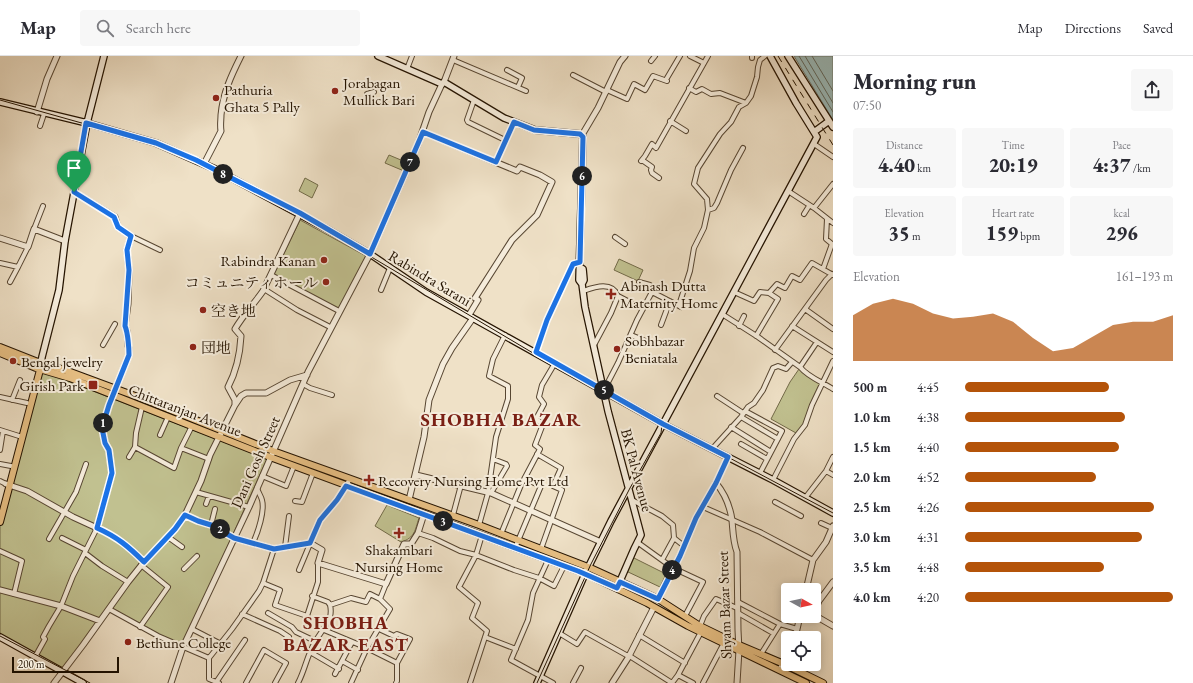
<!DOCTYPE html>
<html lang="en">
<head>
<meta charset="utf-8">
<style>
  body { margin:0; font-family:"EB Garamond","Noto Serif SC","Noto Serif JP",serif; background:#f7f7f7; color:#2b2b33; height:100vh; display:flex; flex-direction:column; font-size:15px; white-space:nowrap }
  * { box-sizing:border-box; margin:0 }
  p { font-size:13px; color:#7c7c81 }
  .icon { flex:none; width:22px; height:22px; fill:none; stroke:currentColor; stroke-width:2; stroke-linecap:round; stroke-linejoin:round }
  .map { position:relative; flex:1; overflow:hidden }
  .drawer { display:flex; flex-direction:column; background:#fff; width:360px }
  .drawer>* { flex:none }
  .needle { width:26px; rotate:98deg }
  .fabs { position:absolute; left:781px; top:527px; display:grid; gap:8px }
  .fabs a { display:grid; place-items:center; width:40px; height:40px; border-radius:4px; background:#fff; box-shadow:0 2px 10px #0003; font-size:20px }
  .scale { position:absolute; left:12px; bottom:10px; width:107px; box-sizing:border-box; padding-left:4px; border:2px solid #241300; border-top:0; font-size:11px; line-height:14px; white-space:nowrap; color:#241300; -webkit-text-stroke:3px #f5ecdb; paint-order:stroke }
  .pin { position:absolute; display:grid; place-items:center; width:34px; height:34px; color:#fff; margin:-41px -17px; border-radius:50% 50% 50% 0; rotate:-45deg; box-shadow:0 0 4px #0007 }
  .pin .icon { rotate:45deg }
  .km { position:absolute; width:20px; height:20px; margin:-10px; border-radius:50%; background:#222; color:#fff; font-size:11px; line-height:20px; text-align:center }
  .round { display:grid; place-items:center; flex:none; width:42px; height:42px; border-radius:4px; background:#f7f7f7 }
  .headline { display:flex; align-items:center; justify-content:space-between; height:68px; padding:0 20px }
  h1 { font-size:22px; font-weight:800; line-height:30px }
  .figures { display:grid; grid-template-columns:repeat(3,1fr); gap:6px; height:68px; padding:4px 20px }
  .figures div { display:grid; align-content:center; border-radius:4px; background:#f7f7f7; text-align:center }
  .figures b { font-size:20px; font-weight:800 }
  .figures small { font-size:11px; font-weight:400 }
  .figures p { font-size:11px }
  .chart { height:112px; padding:8px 20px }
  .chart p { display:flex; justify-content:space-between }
  .chart svg { width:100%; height:72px; margin-top:4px; fill:#b45309; opacity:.7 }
  ul { padding:0 20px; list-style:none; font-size:13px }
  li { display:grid; grid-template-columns:64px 48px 1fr; align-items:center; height:30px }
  li i { height:10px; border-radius:5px; background:#b45309 }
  header { display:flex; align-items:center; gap:24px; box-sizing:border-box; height:56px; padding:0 20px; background:#fff; border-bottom:1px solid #e1e1e2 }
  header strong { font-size:19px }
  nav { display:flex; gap:22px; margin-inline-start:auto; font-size:14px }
  .search { width:280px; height:36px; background:#f7f7f7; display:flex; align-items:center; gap:10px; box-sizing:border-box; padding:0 14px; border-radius:4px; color:#7c7c81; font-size:15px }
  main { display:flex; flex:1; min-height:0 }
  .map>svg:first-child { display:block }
  .green { fill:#c1c190; stroke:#726a48 }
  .water { fill:#9bbcbc; stroke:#6b7871 }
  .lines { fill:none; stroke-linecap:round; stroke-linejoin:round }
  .shore { stroke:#60685e; stroke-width:1 }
  .minor-casing { stroke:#574632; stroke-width:6 }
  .tertiary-casing { stroke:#574632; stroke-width:7 }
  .secondary-casing { stroke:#241300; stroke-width:8 }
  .primary-casing { stroke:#241300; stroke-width:8 }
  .minor { stroke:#f5ecdb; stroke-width:4 }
  .tertiary { stroke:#f5ecdb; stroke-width:5 }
  .secondary { stroke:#f5ecdb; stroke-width:5.5 }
  .primary { stroke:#e8c084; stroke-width:6 }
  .tram { stroke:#241300; stroke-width:1 }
  .rail { stroke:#241300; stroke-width:1; stroke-dasharray:7 7; stroke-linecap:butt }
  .route-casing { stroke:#fff; stroke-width:8 }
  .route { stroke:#1a73e8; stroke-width:5 }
  .poi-dot { fill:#8f2418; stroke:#f5ecdb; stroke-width:1.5 }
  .labels { text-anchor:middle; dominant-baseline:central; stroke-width:4; stroke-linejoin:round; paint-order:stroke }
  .poi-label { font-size:15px; fill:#241300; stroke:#f5ecdb; text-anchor:start }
  .street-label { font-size:15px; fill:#241300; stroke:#f5ecdb }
  .district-label { font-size:19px; font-weight:bold; letter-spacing:1px; fill:#7a1f14; stroke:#f5ecdb }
</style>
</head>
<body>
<header>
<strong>Map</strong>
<div class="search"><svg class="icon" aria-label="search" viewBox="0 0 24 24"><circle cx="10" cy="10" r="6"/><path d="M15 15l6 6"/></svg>Search here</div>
<nav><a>Map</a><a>Directions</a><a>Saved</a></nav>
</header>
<main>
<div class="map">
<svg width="833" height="627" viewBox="0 0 833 627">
  <rect width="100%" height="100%" fill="#efe1c7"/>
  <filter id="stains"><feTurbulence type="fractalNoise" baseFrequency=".005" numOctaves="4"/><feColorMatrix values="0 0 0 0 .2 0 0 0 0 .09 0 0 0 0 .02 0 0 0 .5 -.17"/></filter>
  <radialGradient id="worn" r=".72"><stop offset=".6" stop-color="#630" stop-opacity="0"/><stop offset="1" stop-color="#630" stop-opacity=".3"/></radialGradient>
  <path class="green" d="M389,99L408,107L404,115L385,107Z
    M305,122L318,129L312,142L299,135Z
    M300,164L366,200L337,256L273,220Z
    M619,203L643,214L638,225L614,214Z
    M799,313L807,320L821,326L804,368L796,377L771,363L790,326Z
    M42,315L267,403L182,591L108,553L62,616L0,582V467Z
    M387,449L419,462C415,474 415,482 401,486L375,470Z
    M632,501L666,518L660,531L626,515Z"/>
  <path class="water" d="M794,0H833V64Z"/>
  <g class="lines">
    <path class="shore" d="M799,0L833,56
      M805,0L833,47
      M812,0L833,35"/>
    <defs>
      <path id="minor" d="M690,0L704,7
        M752,2V0
        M453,4L526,35
        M651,5L655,0
        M407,13L412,0
        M507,14L522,22L518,31
        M573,19L606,36
        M667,22L680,0
        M689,32L696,36L702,33L711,38L720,37L746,47
        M607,34L627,43L634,28L645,34L653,20L667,25
        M367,38L374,36
        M474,44L467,64L468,66L505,84
        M670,65L686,75
        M40,70L44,58
        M814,88L833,101
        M642,104L652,111L651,114L652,117L659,122
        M641,105L645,100L652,88L656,92L708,0
        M496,106L514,66
        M788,135L814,152L833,167
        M814,152L833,128
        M708,154L714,152L717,147L731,114L743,92
        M804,158L809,150
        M34,173L43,150
        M131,180L160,194
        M615,181L625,188
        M0,207L18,211L28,191
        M823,213L832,188L826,183L827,163
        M271,219L339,255
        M10,226L18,211
        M264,233L297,254L330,271
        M381,234L390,212
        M583,235C595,231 612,225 618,240L643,253
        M652,236L681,251
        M734,236L754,245L760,236L769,237
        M681,251L680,246L690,215L694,192L704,172L708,154L707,143L694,128L698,112L720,78L731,66L739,51L746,47L751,40L757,21L758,11L760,4L765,0
        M805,253L833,273
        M722,258L758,281L800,311C808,321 822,326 833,333
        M661,269L670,245
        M739,270L744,260
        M792,270L833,296
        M631,279L648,286
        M756,280L778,243L769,237L777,228L785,232L792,220L800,224L812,207L833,219
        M103,289L115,268
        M594,289L611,257L618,240
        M775,294L826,224L832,218
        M536,296L547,264L573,208L580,206
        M800,311L817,286
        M303,328L310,332L332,339
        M604,334L618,307L637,264L652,236L650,229L639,226
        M717,340L743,357
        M0,341L27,347
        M12,344L20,324
        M745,355L782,375L760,417
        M741,361L778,383
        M731,371L771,396
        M0,374L19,380
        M160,379L168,361
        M741,388L767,403
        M135,391L136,377L142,351
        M181,392L209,403
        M712,393L741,361L748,351L754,347L763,334L773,312L778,310L786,313L792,306
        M0,394L3,375
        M537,398L561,412L553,430L562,434L541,493
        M129,401L135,391L174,412L181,392L192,370
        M0,408L11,410
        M826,415L833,419
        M262,420L286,430L294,410
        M773,424L794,383L805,369L812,349L833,305
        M0,425L6,428
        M196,436L249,451
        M491,437L507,410L506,408L493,403
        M805,442L826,415L833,401
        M632,444L662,460L673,469L674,482L684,490
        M295,445L302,446L313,417
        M775,446L801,460
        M206,448L209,440
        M703,451L760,476L813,504
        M185,459C202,467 219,471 234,482
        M453,459L461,429
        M821,467L832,472
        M211,469L215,453
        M479,469L488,437L496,381L508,343V330L489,320L493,303L505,279
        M418,477L433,482L460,495L476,499L514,514L539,522L554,530L564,510
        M501,478L521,429L540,393L535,389L543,368L536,363L544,348L539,341L542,329L555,307
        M168,481L182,491
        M62,482L86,494
        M49,483L76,436L86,408
        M637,486L673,512L703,526L685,560
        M253,487C258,476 265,455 262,444C261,440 258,436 257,432
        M285,491L289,460
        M515,492L541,430L525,423
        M0,495L22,505L14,538
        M85,497L102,510L128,526
        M548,504L533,537L528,564L511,604L553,627
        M662,504L674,482
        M184,513L197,500
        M299,514L320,464L337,444L350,423
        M263,527L280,534L275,549L307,560L318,526V507
        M312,540L328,546L330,549
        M738,546L780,568L797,573
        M330,549L351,542L366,546L370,538L380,543
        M109,553L158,580L209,602V623L219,627
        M268,557L292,571L296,576L315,585
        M738,557L773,577
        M242,558L280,575L289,581
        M700,570L704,560L716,543L737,552
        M140,571L168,531L141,509
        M192,573L221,588
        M379,573L394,580L397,578L410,583L397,607V625L396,627
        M324,574L367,592L390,553L380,543L386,528
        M559,577L577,588L585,576L628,600
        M639,579L685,607
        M485,581L516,593
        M310,596L339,613
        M761,598L780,568
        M628,599L672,627
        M35,601L45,583L43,581L49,570L61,550L73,520L97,472
        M209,602L232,573L259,535L263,527L274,493
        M342,605L358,614
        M335,618L352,586
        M678,619L693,627
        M217,625L245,584
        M246,627L264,594L286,607L275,627
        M298,627C305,614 307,599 315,586C320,577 326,571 330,561C331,557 331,553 330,549
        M351,627L367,592L397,607
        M470,627L487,575L472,562L478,547L459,531L476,499L482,479
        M573,627L581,612
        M672,627L678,619L701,576
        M703,627L724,587"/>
      <path id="tertiary" d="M444,26L454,0
        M37,56L47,23L57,0
        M423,76L517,115L520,111L540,119L552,126L537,159L512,184L475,242L478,244L469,259
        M582,79L598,52L620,6L625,0
        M204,108L221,75C220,69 221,64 221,59C223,37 231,20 241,0
        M74,136L115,161L118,171L131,180L127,194L129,215L128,248L125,270L127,275L128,290L129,292V299L109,349L102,372L105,387L109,394L112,417L97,472C117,481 128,490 144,506
        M0,182L28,191L34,173L65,185
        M235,349L241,340L246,337H266L290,324L307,319
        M416,419L491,437L601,486
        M716,427C725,438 730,450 732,464C733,475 733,486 737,496L738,574L739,594L737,627
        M6,428L27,435L73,461L97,472
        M409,444L424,381L429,344L443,308L452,292L473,262
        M234,482L274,493L310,487L322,494L318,507L386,528L404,488H411L418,477L424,458
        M0,534L61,550L100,565
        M806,534L813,504L826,486L833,470
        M658,543L680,500L696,462L716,427L728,401
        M814,556L819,545L833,526
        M814,559L833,570
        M795,582L800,560
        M780,613L788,601
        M54,627L83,589L128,526L144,506L175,473L185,459L201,425L210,399L235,349V344L228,331C237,314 240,299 241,280L235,273C243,259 254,248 263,235L300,157
        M171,627L183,591L249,451L308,316L370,198L418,88L429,56L442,28
        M612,627L628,602L654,551"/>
      <path id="secondary" d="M378,0L442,28L444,26L504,62L535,74L580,78L583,81L579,224L582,228L585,251L608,355L641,479L634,493L617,532
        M788,0L833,71
        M0,46L87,67L156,87L215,113L327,173L370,198L426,236L663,368L773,424L833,457
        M814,76L829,65
        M580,211L583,213L584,224L582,228
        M41,307L42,301L59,234L65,185L87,67L104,0
        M0,581L83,627
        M537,627L585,518L611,465L817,81L796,47L770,0"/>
      <path id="primary" d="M0,291L38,306L65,314L146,344L273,395L479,469L588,511L658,543L700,570L739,589L784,608L823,627
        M0,297L36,312L70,322L270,401L584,517L647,547L688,570L806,627
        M0,466L41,310"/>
    </defs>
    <use href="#minor" class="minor-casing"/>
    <use href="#tertiary" class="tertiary-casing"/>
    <use href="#secondary" class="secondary-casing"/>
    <use href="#primary" class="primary-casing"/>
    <use href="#minor" class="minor"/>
    <use href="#tertiary" class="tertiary"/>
    <use href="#secondary" class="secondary"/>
    <use href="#primary" class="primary"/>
    <path class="tram" d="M0,44L142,84L196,104L294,155L538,300L833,457
      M0,580L90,627
      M537,627L591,508L630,432L661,377L662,369L658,362"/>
    <path class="rail" d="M778,0L833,89"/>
  </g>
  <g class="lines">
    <defs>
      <path id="route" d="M514,66L534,74L580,78L583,81L580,206L573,208L547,264L536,296L663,368L728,401L716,427L696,462L680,500L658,543L620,526L617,532L578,515L346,430L337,444L320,464L310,487L274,493L234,482L211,469L198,465L185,459L175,473L144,506C128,490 117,481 97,472L112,417L109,394L105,387L102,372L109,349L129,299C129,293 128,277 125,270L129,214L127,194L131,180L118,171L114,161L74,136L86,67L156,87L196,104L300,157L370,198L423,76L496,106Z"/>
    </defs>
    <use href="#route" class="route-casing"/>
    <use href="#route" class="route"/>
  </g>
  <g class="poi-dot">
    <circle cx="335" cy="35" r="4"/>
    <circle cx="216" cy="42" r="4"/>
    <circle cx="324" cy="204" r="4"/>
    <circle cx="326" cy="226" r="4"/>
    <path d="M609 232h4v4h4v4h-4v4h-4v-4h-4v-4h4z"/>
    <circle cx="203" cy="254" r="4"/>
    <circle cx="193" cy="291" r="4"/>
    <circle cx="617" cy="293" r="4"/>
    <circle cx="13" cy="305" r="4"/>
    <rect x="88" y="324" width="10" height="10" rx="2"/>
    <path d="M367 418h4v4h4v4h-4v4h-4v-4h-4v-4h4z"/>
    <path d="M397 471h4v4h4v4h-4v4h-4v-4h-4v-4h4z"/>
    <circle cx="128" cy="586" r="4"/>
  </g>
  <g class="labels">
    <g class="poi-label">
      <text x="343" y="26">Jorabagan<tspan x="343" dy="17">Mullick Bari</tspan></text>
      <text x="224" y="33">Pathuria<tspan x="224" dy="17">Ghata 5 Pally</tspan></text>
      <text x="316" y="204" text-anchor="end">Rabindra Kanan</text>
      <text x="318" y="226" text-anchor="end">コミュニティホール</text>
      <text x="620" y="229">Abinash Dutta<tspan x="620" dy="17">Maternity Home</tspan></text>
      <text x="211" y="254">空き地</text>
      <text x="625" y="284">Sobhbazar<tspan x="625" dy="17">Beniatala</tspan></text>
      <text x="201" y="291">団地</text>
      <text x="21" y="305">Bengal jewelry</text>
      <text x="84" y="329" text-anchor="end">Girish Park</text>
      <text x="378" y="424">Recovery Nursing Home Pvt Ltd</text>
      <text x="399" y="493" text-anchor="middle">Shakambari<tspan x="399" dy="17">Nursing Home</tspan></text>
      <text x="136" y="586">Bethune College</text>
    </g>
    <g class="street-label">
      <text transform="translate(430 222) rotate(31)">Rabindra Sarani</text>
      <text transform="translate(185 354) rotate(21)">Chittaranjan Avenue</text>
      <text transform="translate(255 406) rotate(-66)">Dani Gosh Street</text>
      <text transform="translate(637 414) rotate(75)">BK Pal Avenue</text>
      <text transform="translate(724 549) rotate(-92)">Shyam Bazar Street</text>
    </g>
    <g class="district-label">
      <text x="501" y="363">SHOBHA BAZAR</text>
      <text x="346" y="566">SHOBHA<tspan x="346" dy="22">BAZAR EAST</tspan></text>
    </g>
  </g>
  <rect width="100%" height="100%" filter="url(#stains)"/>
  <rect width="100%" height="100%" fill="url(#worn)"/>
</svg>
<div class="fabs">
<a><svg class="needle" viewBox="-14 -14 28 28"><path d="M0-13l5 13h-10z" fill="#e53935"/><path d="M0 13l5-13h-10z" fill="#7c7c81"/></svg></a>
<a><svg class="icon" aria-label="locate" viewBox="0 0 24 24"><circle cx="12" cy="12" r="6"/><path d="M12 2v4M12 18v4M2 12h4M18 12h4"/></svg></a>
</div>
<div class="scale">200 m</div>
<div class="pin" style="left:74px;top:136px;background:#1e9e55"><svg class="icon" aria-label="arrive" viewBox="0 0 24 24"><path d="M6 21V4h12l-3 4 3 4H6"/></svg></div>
<b class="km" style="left:103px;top:367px">1</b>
<b class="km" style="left:220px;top:473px">2</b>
<b class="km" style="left:443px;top:465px">3</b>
<b class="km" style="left:672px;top:514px">4</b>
<b class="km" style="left:604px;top:334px">5</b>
<b class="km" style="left:582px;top:120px">6</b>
<b class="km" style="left:410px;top:106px">7</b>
<b class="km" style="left:223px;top:118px">8</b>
</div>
<section class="drawer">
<div class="headline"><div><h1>Morning run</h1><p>07:50</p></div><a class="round"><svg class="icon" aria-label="share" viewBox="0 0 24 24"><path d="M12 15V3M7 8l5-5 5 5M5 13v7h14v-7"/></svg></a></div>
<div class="figures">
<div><p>Distance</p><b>4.40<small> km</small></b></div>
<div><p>Time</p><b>20:19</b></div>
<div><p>Pace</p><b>4:37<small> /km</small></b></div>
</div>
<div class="figures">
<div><p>Elevation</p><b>35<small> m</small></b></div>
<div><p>Heart rate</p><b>159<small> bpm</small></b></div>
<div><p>kcal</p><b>296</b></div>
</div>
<div class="chart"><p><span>Elevation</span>161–193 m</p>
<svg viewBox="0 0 160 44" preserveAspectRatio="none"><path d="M0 44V16L10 9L20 6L30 9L40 15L50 18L60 17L70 15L80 20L90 30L100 38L110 36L120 29L130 22L140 20L150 20L160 16V44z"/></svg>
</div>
<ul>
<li><b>500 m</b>4:45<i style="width:69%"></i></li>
<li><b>1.0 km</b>4:38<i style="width:77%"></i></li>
<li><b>1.5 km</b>4:40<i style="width:74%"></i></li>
<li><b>2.0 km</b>4:52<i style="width:63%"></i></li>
<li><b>2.5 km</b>4:26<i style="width:91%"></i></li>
<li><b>3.0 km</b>4:31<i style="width:85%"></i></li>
<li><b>3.5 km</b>4:48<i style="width:67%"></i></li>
<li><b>4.0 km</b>4:20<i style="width:100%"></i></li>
</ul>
</section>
</main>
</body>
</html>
